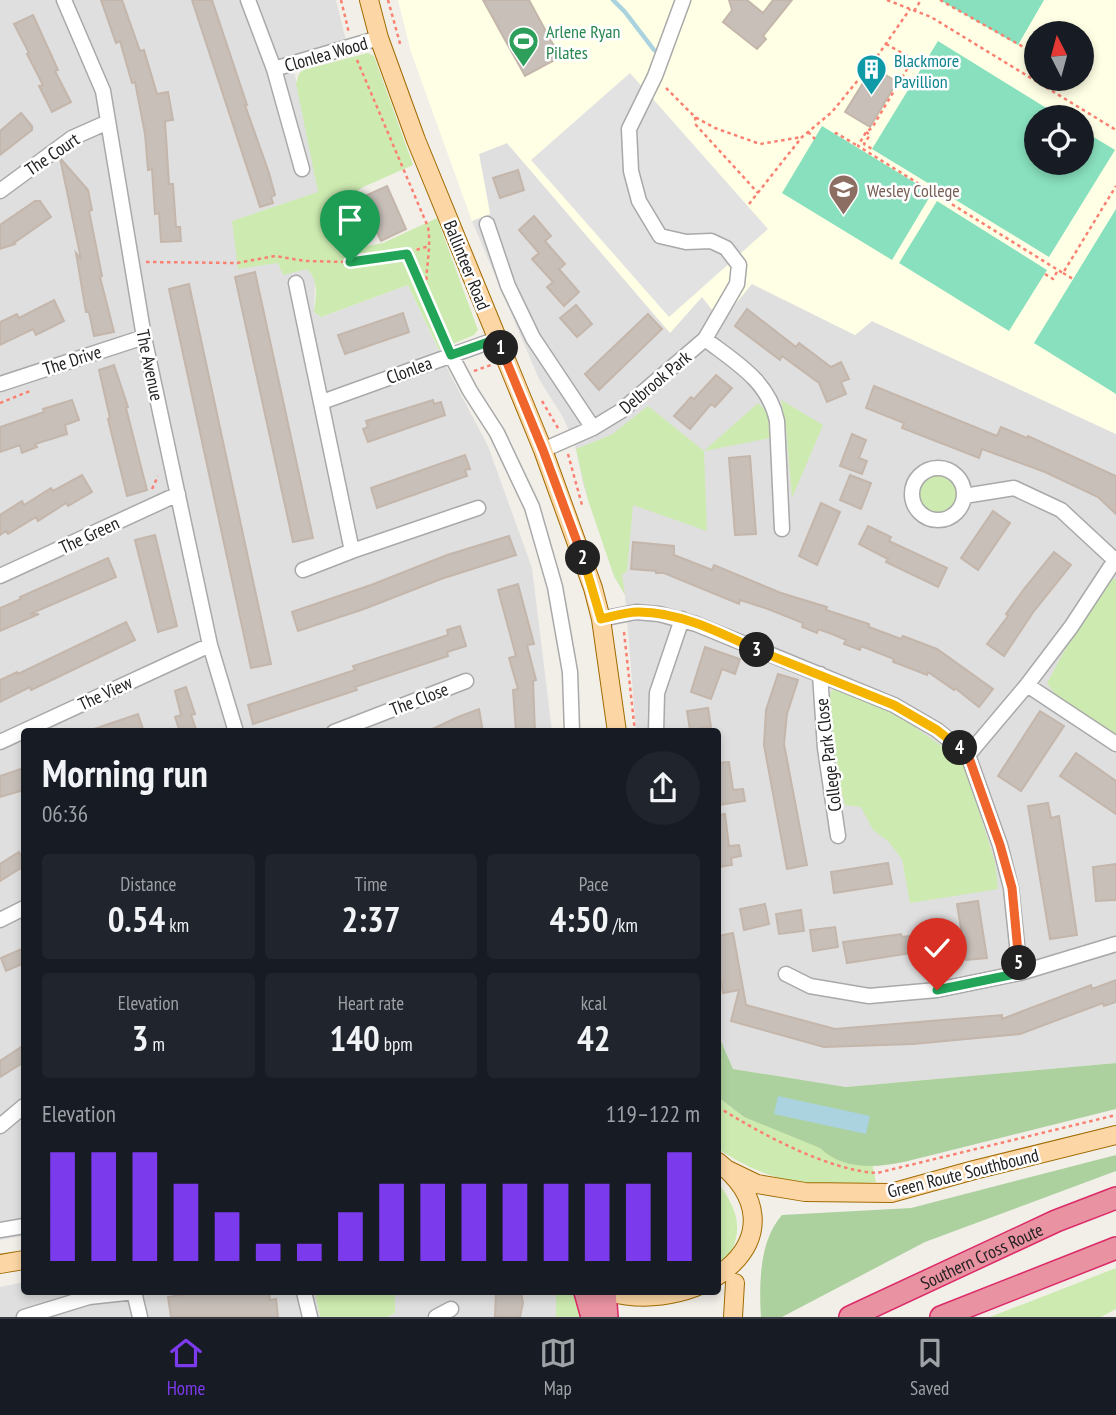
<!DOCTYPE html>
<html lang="en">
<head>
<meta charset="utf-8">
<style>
  body { margin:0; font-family:"PT Sans Narrow",sans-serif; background:#20242c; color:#f1f3f6; height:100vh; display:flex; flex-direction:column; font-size:26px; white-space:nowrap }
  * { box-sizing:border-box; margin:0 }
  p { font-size:23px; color:#9ea1a6 }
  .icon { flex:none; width:38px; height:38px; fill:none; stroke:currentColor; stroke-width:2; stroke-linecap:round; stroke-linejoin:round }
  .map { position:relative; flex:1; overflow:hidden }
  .panel { position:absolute; left:21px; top:728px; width:700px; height:567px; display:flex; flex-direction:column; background:#171b24; border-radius:7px; box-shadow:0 4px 10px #0003 }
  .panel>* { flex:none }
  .needle { width:46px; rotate:354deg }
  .controls { position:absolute; left:1024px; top:21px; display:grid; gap:14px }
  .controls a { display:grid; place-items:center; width:70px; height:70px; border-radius:50%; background:#171b24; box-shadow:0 4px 10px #0003; font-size:35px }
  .pin { position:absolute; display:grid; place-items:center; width:60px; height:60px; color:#fff; margin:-72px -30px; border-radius:50% 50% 50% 0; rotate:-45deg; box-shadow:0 0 7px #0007 }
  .pin .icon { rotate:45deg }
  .km { position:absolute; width:35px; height:35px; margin:-18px; border-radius:50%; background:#222; color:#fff; font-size:19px; line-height:35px; text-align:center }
  .round { display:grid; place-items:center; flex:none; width:74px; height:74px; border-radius:37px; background:#20242c }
  .summary { display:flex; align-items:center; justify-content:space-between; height:119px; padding:0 21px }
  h1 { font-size:38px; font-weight:600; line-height:52px }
  .metrics { display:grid; grid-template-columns:repeat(3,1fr); gap:10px; height:119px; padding:7px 21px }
  .metrics div { display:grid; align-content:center; border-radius:7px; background:#20242c; text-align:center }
  .metrics b { font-size:35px; font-weight:600 }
  .metrics small { font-size:19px; font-weight:400 }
  .metrics p { font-size:19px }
  .chart { height:196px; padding:14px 21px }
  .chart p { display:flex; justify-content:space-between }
  .chart svg { width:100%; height:126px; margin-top:7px; stroke:#7c3aed; stroke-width:6 }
  .tabs { display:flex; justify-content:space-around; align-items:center; height:98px; border-top:2px solid #363941; background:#171b24; font-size:19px; color:#9ea1a6 }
  .tabs a { display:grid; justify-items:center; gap:4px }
  .tabs .on { color:#7c3aed }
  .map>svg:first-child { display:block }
  .residential { fill:#e0dfdf }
  .education { fill:#ffffe5; fill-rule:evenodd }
  .grass { fill:#cdebb0 }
  .forest { fill:#add19e }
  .pitch { fill:#88e0be }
  .parking { fill:#e2e2e2 }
  .water { fill:#aad3df }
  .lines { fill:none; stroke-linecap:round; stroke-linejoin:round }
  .stream { stroke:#aad3df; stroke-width:4.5 }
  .building { fill:#c7bfb8; stroke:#c4b6ab; stroke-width:2 }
  .minor-casing { stroke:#a9a9a9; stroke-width:17 }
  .major-casing { stroke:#a06b00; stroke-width:20 }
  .highway-casing { stroke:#dc2a67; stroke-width:24 }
  .path { stroke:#fa8072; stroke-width:2.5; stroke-dasharray:3.5 3.5; stroke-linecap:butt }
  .minor { stroke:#fff; stroke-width:14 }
  .major { stroke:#fcd6a4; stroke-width:18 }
  .highway { stroke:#e892a2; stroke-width:21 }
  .split-1-casing { stroke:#fff; stroke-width:14 }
  .split-2-casing { stroke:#fff; stroke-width:14 }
  .split-3-casing { stroke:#fff; stroke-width:14 }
  .split-4-casing { stroke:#fff; stroke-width:14 }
  .split-5-casing { stroke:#fff; stroke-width:14 }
  .split-6-casing { stroke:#fff; stroke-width:14 }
  .split-1 { stroke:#22a559; stroke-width:9 }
  .split-2 { stroke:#f0652b; stroke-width:9 }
  .split-3 { stroke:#f5b400; stroke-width:9 }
  .split-4 { stroke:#f5b400; stroke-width:9 }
  .split-5 { stroke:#f0652b; stroke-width:9 }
  .split-6 { stroke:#22a559; stroke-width:9 }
  .labels { text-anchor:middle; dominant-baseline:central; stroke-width:5; stroke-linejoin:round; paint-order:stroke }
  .leisure-label { font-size:18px; fill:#27864d; stroke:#fff; text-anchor:start }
  .street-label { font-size:18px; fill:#222; stroke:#fff }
  .culture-label { font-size:18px; fill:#0d838f; stroke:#fff; text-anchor:start }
  .education-label { font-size:18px; fill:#785e54; stroke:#fff; text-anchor:start }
</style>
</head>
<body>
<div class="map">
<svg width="1116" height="1317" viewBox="0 0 1116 1317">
  <rect width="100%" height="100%" fill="#f2efe9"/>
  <path class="residential" d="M0,0H336L349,53L294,71L318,185L314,312L321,317L408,285L449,372L488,446L532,568L552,731L24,732V1236L0,1240Z
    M507,143L670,332L702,297L721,321L751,283L855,335L872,321L1116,434V1063L846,1087L733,1069L718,1034V732L636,731L625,595L614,576L583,484L576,449L564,419L539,379L472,221L490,213L479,154Z
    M24,1282V1292H315L320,1317H0V1287Z
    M395,1292H556L558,1305L556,1317H387L395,1313Z"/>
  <path class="education" d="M398,0H1116V434L872,321L855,335L752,284L721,321L702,297L670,333L507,143L479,154L490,214L472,221L411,52ZM1036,33H1082V79H1036ZM1036,117H1082V163H1036Z"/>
  <path class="grass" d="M368,53L374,56L413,165L361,188L343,206L361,247L383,243L437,218L478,330L474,335L439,350L408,285L321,317L314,312C316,297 319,280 307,269L283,275L278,263L238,269L232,221L318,192L296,83L299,74L303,70Z
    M781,400L823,425L792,498L786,426Z
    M758,403L768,413L770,438L704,451Z
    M648,406L704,451L707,531L633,505L627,571L622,575L625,595L614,576L588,500L576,449L611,435Z
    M918 493a21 21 0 1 1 42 0a21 21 0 1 1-42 0Z
    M1113,579H1116V736L1090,717L1060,701L1047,683C1066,650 1085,605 1113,579Z
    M840,688L903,719L963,761L995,862L998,889L910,903L902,859L888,841L873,830L861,807L845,805C839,779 821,712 832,690Z
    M718,1097L744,1117L872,1163L876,1182C809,1187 776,1186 718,1149Z
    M718,1182C746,1222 741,1237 718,1278Z
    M1116,1268V1309L1101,1317H990Z
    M315,1292H395V1313L387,1317H320Z
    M556,1292H580L587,1317H556Z"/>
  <path class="forest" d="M718,1034L733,1069L846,1087L1116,1063V1109L904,1162C875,1168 843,1170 820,1148L744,1117L718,1097Z
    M1116,1155V1171L925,1242L782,1317H761C759,1284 759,1241 782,1215L911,1208Z"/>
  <path class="pitch" d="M940,0H1044L1018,45Z
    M938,41L1061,117H1036V163H1082V130L1115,150L1049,257L872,149Z
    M822,126L932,193L892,260L782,193Z
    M937,201L1047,270L1009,331L899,263Z
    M1116,209V394L1034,343Z"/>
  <path class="parking" d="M630,73L768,229L669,317L531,160Z"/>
  <path class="water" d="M778,1096L870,1116L866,1134L774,1114Z"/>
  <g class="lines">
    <path class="stream" d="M613,0L625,12L654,50"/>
  </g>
  <path class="building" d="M101,0H122L140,51L144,50L157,94L168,92L173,120L165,121L169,184H173L176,227H180L181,241L161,242L159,213L155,214L152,169L148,170L145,134L135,82L132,83L120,41L116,43Z
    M192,0H212L247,105H245L269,173L275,195L271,197L273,203L260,207Z
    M483,0H529L560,57L525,76Z
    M729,0H747L763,13L773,0H792L763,36L766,39L757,49L723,22L732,10Z
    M33,15L58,70L55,71L71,102L52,112L39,86L43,85L27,54L29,53L14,24Z
    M873,67L897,82L870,127L845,112Z
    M21,113L32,126V130L0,155V131Z
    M60,158L88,190L92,210L89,211L102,276L100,277L114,332L94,336L89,312H86L76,253L81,259Z
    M518,170L524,190L500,198L493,178Z
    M387,186L406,229L381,241L370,218L365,220L356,200Z
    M35,201H40L51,217L14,243L15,244L0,249V225Z
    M534,216L551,236L545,241L565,264L559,269L579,292L564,306L547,287L553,282L532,259L539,253L519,230Z
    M255,272L313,538L293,542L235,277Z
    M189,284L271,664L251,668L169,289Z
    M54,300L64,321L36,335L33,329L0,345V322L17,314L19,318Z
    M576,305L592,324L577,337L560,318Z
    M747,309L796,347L799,343L831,367L841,362L849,379L841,382L846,394L827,402L819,383L782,356L780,360L735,326Z
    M403,313L409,332L345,354L338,335Z
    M648,314L662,329L599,390L585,374Z
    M114,365L128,407L126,408L147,490L127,496L108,419L110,418L99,370Z
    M716,375L732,388L715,407L711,404L690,429L674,416L691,397L694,399Z
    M874,386L997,436L1001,427L1027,438L1028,436L1116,476V514L1098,497L1045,472L982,449L979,458L902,428L904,423L866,408Z
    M72,400L79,420L65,425L67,434L35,444L37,447L22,453L20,445L0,452V427L44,412L43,409Z
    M433,400L434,404L441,402L445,415L368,442L363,429L368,427L366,421Z
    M852,434L866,440L859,458L867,461L862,474L840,466Z
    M465,455L470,469L465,470L467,476L377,508L371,488Z
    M750,456L756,534L735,535L729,458Z
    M82,475L92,492L68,506L66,503L38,521L36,517L8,534L6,531L0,535V515L22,501L24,505L51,488L53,491Z
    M850,475L871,483L861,509L840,500Z
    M821,503L840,512L817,565L799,556Z
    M993,511L1010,523L978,570L961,558Z
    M868,526L891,537L889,541L947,568L938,587L886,562L888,559L859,544Z
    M155,535L177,626L158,632L135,540Z
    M509,536L516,555L441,579L364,609L298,631L292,612L371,585L447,555Z
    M633,542L674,546V555L712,570L714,565L781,593L827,607L826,610L869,624V627L901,639L903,636L937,649L993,689L979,707L955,688L954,690L928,672L927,675L912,669L893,662L894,659L861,646L860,650L844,644L846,640L832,634L818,629L817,633L802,627L803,623L768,609L740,600L739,604L664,573H656V571L631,569Z
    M1054,552L1071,565L1034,611L1004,656L987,644L1008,616L1006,614L1024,589Z
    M108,558L116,577L30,614H39L0,631V608L21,599L20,597Z
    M518,584L534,644L527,645L536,680L533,681L535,732H516L513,690L518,689L509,658L516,656L498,590Z
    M126,622L135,640L31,690L30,687L0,702V680L17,672L18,674Z
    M460,626L466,646L447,652L448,656L355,687L357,690L253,724L248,705L355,670L353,666L448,635L447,630Z
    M705,647L740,659L735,674L722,669L711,699L691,692Z
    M778,674L798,680L787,714L784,744L807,865L787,869L764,745L766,710Z
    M186,687L195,714L191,715L197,732H180L175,717L181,715L175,691Z
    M708,708L711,727L690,730L687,711Z
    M479,709L483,732H426L458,717Z
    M1040,711L1064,726L1021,791L998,776Z
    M138,714L144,732H94V729Z
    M1076,753L1116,781V814L1060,776Z
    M729,762L733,790L743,789L745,801L718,805V763Z
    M24,768V790L0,797V776Z
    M1048,803L1051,818L1059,816L1077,935L1050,939L1028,806Z
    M725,814L729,846L739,845L741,856L731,858L732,865L718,867V815Z
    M19,852L24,861V866L0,881V864Z
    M888,863L892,884L834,893L831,872Z
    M1116,864V900L1096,901L1093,867Z
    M978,901L987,958L966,960L957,904Z
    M765,904L769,924L744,930L740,909Z
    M801,910L804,931L779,934L776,914Z
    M835,927L838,947L813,951L810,930Z
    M733,933L746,1005L835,1029L1002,1015V1019L1091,985L1092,989L1116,980V1002L1104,1006L1103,1003L1020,1034L913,1044L824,1047L731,1021L739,990L723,993L718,966V936Z
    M933,933L936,953L911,957V953L847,963L843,942L901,934L902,937Z
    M24,948V963L6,971L1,958Z
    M24,1045V1062L0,1077V1061Z
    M201,1292H269L270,1300L276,1299L278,1317H171L168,1297Z
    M496,1292H521L523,1303L520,1317H495Z"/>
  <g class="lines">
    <defs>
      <path id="minor" d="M64,0L103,91L144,337L210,645L236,732
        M248,0L274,69L302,169
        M274,69L379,38
        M0,191L72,138L108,122
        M487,224L508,286L533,338L593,428
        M296,283L352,551
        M705,339C735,362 769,381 777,421L782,529
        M451,355L470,391L497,433L532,507L555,587L570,672L572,732
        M0,384L144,337
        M322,402L497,339
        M543,450L593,428L621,411L705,339L737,284L739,265L726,248L711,241L686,242L660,236L639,201L631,171L629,129L655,76L683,0
        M912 494a26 26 0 1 1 52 0a26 26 0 1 1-52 0Z
        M964,496L1014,488L1061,510L1116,561
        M303,570L352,551L478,508
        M0,576L178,494
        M601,619L636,612L659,614L696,624L894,705L937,730L968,755L1000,845L1011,888L1020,973
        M820,674L825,748L838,836
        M1027,685L1116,744
        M334,732L466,681
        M656,732L657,693L682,619
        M0,742L210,645
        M968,755L1027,685L1071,627L1115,560
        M0,920L24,908
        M786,974L810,986L869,996L937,990L1020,973L1116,944
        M0,1126L24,1106
        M0,1230L24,1226
        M134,1292L140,1317
        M304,1292L310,1317
        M24,1317L89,1297L135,1292
        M436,1317L451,1309"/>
      <path id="major" d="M369,0L379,38L416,140L543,450L593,588L601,619L617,732
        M728,1170L757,1184L805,1192L891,1193L974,1170L1116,1135
        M0,1264L24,1260
        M609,1292C703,1317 809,1234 718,1162
        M733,1317L735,1283"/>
      <g id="highway">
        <path d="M585,1292L592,1317"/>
        <path d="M605,1292L607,1317"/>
        <path id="s1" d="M850,1317L1056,1221L1116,1198"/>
        <path d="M941,1317L1116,1248"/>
      </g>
    </defs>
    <use href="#minor" class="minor-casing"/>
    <use href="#major" class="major-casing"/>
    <use href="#highway" class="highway-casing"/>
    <path class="path" d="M341,0L349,33
      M388,0L401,47
      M887,0L931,17L1116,130
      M940,0L1027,49
      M914,11L921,0
      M886,44L913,59L872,128L866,132L858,146L1058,270L1063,273L1116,186
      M357,60L428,227C432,250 424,272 427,295C429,310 440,328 446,342
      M666,88L695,117L715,128L760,144L802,137
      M695,117L696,125L758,193
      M808,132L815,139
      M866,132L870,135L864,144L872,149
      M835,134L836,133L858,146
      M749,204L802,137L832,112L876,58L910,9
      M407,254L425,296
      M146,262L237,263L275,256L305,261L350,262L390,258L429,246
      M1063,273L1073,279
      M1045,274L1053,279L1058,270
      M474,371L491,365
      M542,401L558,428
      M0,403L30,391
      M568,454L582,505
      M152,489L158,476
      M624,632L635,732
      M718,1107C761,1134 827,1170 877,1173L1116,1115"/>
    <use href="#minor" class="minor"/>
    <use href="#major" class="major"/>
    <use href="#highway" class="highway"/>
  </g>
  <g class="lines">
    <defs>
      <path id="split-1" d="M350,262L407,254L451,355L497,339L501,348"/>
      <path id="split-2" d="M501,348L543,450L583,558"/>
      <path id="split-3" d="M583,558L601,619C613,616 626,612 639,612C680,612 721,633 757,650"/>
      <path id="split-4" d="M757,650L894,705L937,730L960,748"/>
      <path id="split-5" d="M960,748L968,755L1000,845L1012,888L1019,963"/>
      <path id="split-6" d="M937,990L1020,973L1019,963"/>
    </defs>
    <use href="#split-1" class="split-1-casing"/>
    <use href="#split-2" class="split-2-casing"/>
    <use href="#split-3" class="split-3-casing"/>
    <use href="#split-4" class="split-4-casing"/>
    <use href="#split-5" class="split-5-casing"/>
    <use href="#split-6" class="split-6-casing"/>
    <use href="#split-1" class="split-1"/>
    <use href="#split-2" class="split-2"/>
    <use href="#split-3" class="split-3"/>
    <use href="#split-4" class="split-4"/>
    <use href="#split-5" class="split-5"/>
    <use href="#split-6" class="split-6"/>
  </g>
  <defs>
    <symbol id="stadium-pin" viewBox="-11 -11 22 30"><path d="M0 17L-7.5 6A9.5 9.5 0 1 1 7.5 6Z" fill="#2e9e5b" stroke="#fff"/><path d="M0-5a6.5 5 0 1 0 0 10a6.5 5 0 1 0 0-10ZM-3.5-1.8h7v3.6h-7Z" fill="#fff"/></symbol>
    <symbol id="building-pin" viewBox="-11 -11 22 30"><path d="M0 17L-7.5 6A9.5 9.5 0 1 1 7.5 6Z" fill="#0f9aa8" stroke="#fff"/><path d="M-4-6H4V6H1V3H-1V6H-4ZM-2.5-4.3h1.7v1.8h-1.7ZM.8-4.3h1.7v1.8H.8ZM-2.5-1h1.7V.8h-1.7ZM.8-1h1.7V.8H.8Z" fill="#fff"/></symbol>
    <symbol id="school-pin" viewBox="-11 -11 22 30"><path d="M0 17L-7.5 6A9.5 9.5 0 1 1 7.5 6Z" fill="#8d6e63" stroke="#fff"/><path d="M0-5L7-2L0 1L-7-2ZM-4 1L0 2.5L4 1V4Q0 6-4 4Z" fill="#fff"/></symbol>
  </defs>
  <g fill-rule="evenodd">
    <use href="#stadium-pin" x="506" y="24" width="35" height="47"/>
    <use href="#building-pin" x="854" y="52" width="35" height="47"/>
    <use href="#school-pin" x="826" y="172" width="35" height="47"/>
  </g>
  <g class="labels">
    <g class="leisure-label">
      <text x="546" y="31">Arlene Ryan<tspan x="546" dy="21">Pilates</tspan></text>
    </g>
    <g class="street-label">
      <text transform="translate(326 54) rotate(-16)">Clonlea Wood</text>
      <text transform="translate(52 154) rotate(-34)">The Court</text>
      <text transform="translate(467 265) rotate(68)">Ballinteer Road</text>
      <text transform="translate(72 360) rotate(-18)">The Drive</text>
      <text transform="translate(150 365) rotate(78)">The Avenue</text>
      <text transform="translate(409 370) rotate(-20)">Clonlea</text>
      <text transform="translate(655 382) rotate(-40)">Delbrook Park</text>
      <text transform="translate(89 535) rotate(-25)">The Green</text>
      <text transform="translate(105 693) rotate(-25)">The View</text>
      <text transform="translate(419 699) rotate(-21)">The Close</text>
      <text transform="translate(828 755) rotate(-97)">College Park Close</text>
      <text transform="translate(963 1173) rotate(-14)">Green Route Southbound</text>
      <text stroke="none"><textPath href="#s1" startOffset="145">Southern Cross Route</textPath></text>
    </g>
    <g class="culture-label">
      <text x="894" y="60">Blackmore<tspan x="894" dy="21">Pavillion</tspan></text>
    </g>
    <g class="education-label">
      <text x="867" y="190">Wesley College</text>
    </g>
  </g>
</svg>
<div class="controls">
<a><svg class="needle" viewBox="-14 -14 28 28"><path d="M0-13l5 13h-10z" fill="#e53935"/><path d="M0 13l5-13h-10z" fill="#9ea1a6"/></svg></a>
<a><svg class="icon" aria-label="locate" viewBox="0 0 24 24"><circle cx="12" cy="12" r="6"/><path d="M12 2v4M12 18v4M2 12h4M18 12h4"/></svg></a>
</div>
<div class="pin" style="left:350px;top:262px;background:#1e9e55"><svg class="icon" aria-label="arrive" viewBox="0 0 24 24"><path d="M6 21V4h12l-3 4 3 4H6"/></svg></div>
<div class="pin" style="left:937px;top:990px;background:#d93025"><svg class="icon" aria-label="check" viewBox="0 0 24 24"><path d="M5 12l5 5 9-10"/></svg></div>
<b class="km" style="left:501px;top:348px">1</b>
<b class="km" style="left:583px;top:558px">2</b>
<b class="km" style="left:757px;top:650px">3</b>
<b class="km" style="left:960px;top:748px">4</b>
<b class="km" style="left:1019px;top:963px">5</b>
<section class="panel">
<div class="summary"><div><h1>Morning run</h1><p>06:36</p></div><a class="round"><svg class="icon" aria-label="share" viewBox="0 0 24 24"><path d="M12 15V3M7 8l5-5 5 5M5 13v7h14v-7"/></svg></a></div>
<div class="metrics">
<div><p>Distance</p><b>0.54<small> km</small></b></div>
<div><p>Time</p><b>2:37</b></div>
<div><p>Pace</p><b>4:50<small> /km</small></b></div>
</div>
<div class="metrics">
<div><p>Elevation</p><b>3<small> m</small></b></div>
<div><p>Heart rate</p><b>140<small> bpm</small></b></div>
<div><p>kcal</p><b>42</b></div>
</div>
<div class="chart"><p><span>Elevation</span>119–122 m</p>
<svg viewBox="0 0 160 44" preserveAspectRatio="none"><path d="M5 44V6M15 44V6M25 44V6M35 44V17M45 44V27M55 44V38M65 44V38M75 44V27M85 44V17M95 44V17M105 44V17M115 44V17M125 44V17M135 44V17M145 44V17M155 44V6"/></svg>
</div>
</section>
</div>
<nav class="tabs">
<a class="on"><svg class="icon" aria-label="home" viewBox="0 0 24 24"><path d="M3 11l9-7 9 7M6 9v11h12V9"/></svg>Home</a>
<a><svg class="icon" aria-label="map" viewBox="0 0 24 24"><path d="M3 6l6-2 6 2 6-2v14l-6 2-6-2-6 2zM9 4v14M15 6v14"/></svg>Map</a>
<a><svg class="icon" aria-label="saved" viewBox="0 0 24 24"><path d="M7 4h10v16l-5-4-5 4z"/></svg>Saved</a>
</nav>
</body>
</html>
